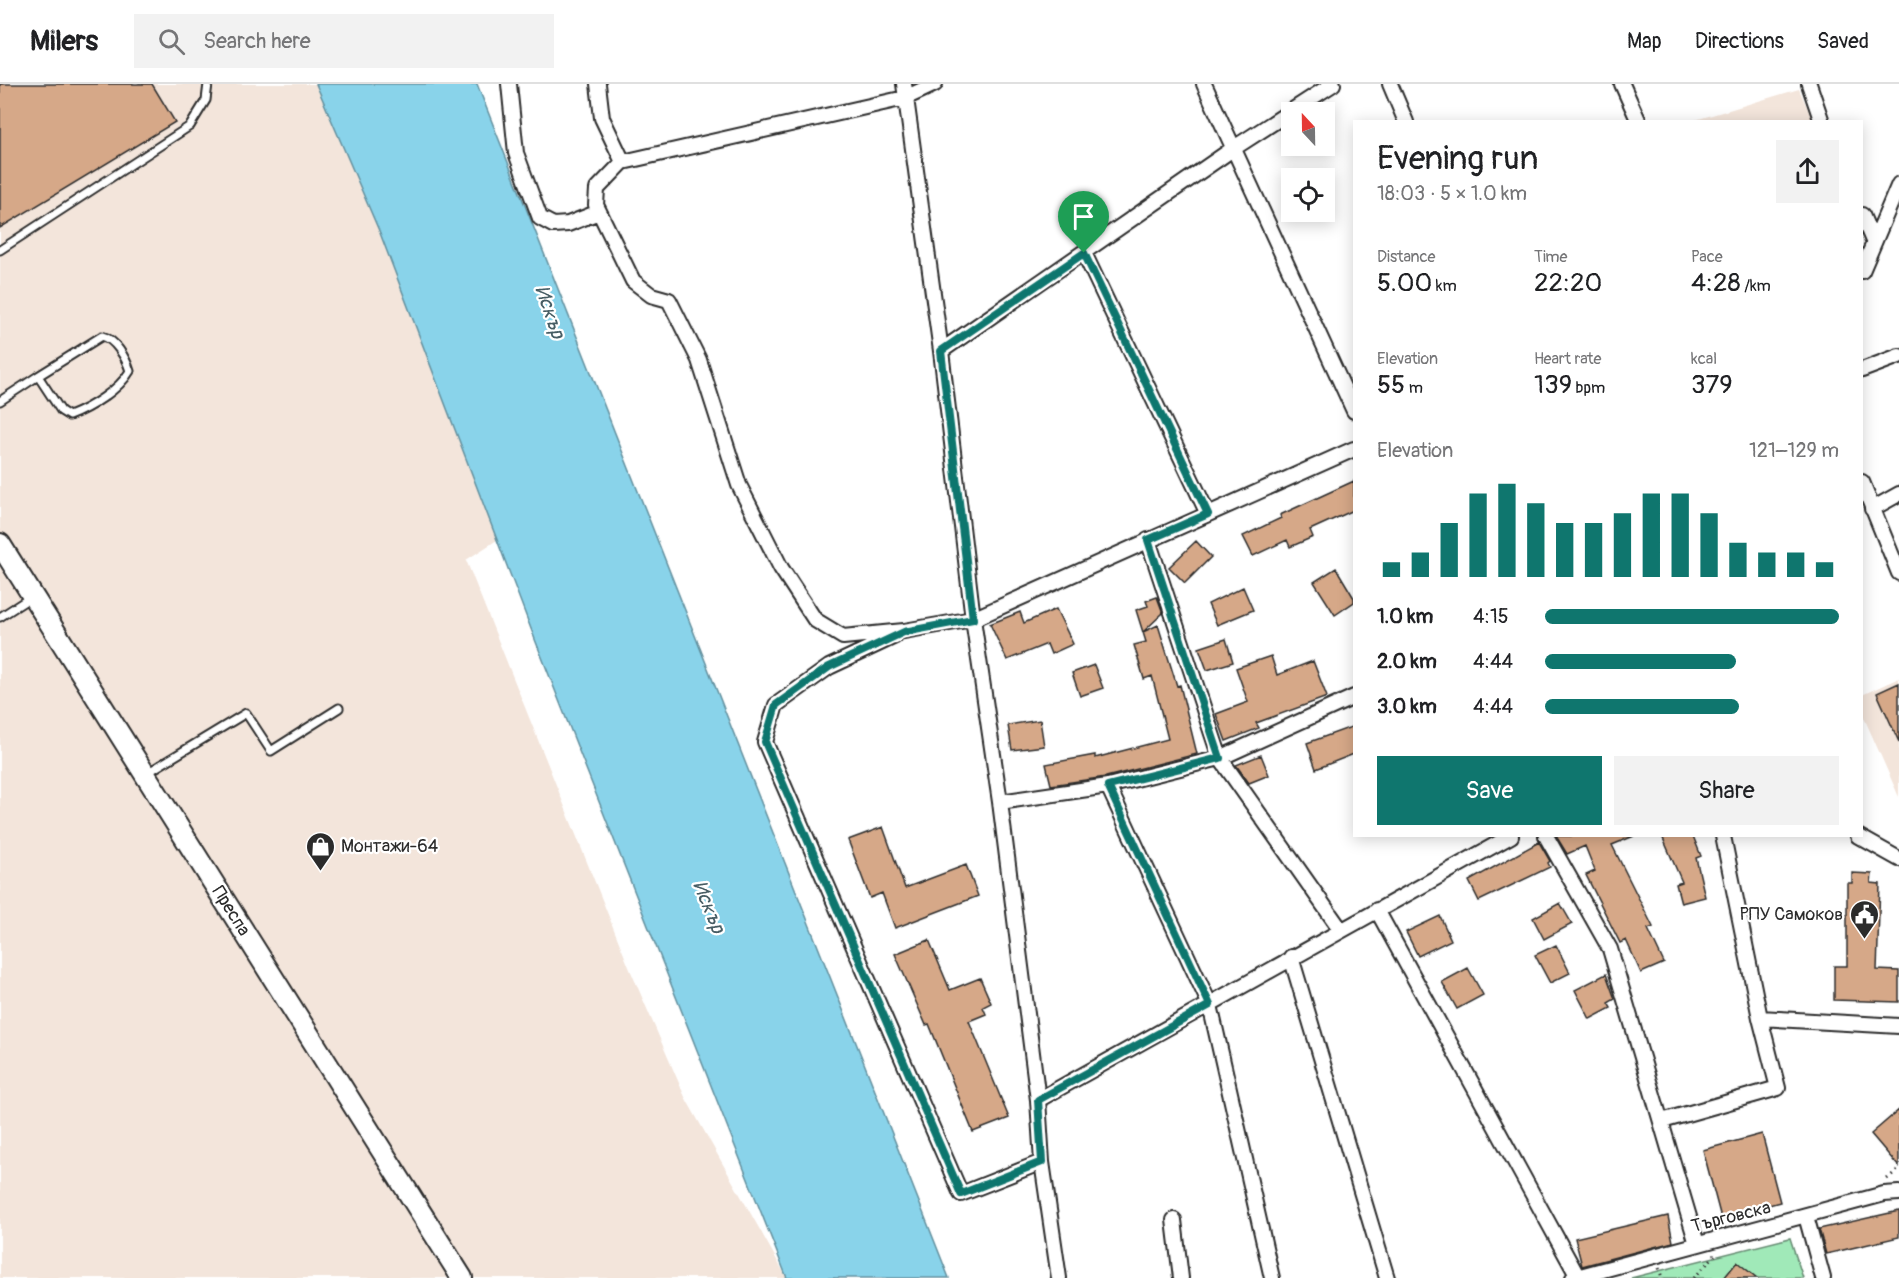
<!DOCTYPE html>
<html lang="en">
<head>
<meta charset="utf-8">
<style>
  body { margin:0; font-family:Pangolin,sans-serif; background:#f2f2f2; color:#202124; height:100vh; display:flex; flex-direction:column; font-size:22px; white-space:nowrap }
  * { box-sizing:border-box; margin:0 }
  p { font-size:20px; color:#757577 }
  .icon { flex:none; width:33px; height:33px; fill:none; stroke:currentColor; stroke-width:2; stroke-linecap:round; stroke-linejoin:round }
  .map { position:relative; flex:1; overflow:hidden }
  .drawer { position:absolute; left:1353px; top:36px; width:510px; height:717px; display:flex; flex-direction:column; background:#fff; border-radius:0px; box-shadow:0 3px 15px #0003 }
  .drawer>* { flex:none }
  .needle { width:39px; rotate:338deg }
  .tools { position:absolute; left:1281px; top:18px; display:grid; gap:12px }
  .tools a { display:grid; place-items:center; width:54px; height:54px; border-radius:0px; background:#fff; box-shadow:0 3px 15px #0003; font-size:30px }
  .pin { position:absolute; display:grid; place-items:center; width:51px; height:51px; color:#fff; margin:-62px -26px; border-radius:50% 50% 50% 0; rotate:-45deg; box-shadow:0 0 6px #0007 }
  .pin .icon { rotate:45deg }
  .round { display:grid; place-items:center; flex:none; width:63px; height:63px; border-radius:0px; background:#f2f2f2 }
  .summary { display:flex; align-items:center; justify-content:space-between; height:102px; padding:0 24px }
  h1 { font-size:33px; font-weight:600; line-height:45px }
  .metrics { display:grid; grid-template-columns:repeat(3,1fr); gap:9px; height:102px; padding:6px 24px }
  .metrics div { display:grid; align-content:center }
  .metrics b { font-size:26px; font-weight:600 }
  .metrics small { font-size:16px; font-weight:400 }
  .metrics p { font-size:16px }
  .chart { height:168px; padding:12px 24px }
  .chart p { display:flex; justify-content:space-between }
  .chart svg { width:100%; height:108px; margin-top:6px; stroke:#0f766e; stroke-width:6 }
  .primary-button { display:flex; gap:12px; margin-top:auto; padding:12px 24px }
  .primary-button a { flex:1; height:69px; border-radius:0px; background:#0f766e; color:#fff; font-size:24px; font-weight:600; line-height:69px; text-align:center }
  .primary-button a+a { background:#f2f2f2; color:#202124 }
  ul { padding:0 24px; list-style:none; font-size:20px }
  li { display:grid; grid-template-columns:96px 72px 1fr; align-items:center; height:45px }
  li i { height:15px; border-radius:8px; background:#0f766e }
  header { display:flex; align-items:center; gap:36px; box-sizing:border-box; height:84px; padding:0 30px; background:#fff; border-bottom:2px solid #e0e0e0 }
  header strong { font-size:28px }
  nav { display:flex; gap:33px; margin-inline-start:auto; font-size:21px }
  .search { width:420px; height:54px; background:#f2f2f2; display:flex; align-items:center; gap:15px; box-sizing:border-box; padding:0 21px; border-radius:0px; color:#757577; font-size:22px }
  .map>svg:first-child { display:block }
  .built { fill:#f3e5db }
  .green { fill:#a0e9b8; stroke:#668a72; stroke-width:1.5 }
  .water { fill:#89d3ea; stroke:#63909e; stroke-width:1.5 }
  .building { fill:#d6a888; stroke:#2b2b2b; stroke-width:1.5 }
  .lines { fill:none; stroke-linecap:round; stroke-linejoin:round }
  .service-casing { stroke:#2b2b2b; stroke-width:11 }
  .minor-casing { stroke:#2b2b2b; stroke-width:18 }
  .secondary-casing { stroke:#2b2b2b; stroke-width:24 }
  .path { stroke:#2b2b2b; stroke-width:3; stroke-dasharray:1.5 4.5; stroke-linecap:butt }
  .service { stroke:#fff; stroke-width:7 }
  .minor { stroke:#fff; stroke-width:14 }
  .secondary { stroke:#fff; stroke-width:20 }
  .route-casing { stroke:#fff; stroke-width:12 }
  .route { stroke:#0f766e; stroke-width:8 }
  .labels { text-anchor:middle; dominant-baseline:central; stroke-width:4.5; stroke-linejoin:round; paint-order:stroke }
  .poi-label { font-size:18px; fill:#2b2b2b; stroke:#fff; text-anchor:start }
  .street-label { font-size:18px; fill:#2b2b2b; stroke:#fff }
  .water-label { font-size:20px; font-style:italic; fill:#475d64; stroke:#fff }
</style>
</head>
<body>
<header>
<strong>Milers</strong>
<div class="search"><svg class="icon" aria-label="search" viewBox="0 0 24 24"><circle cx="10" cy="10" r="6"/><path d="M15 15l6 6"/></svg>Search here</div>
<nav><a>Map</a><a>Directions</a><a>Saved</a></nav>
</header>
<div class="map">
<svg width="1899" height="1194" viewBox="0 0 1899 1194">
  <rect width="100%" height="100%" fill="#fff"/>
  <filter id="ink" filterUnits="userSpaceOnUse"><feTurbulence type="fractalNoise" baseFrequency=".0167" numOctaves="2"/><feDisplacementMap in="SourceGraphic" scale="12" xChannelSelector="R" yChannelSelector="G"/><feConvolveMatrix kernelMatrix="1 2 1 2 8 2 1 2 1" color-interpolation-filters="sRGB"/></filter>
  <g filter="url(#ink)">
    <path class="built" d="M0,0H316L380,149L497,456L466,476L629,883L685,1013L787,1194H0Z
      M1799,5L1813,37H1692Z
      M1899,594V713L1862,629V611Z"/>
    <path class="green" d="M1790,1154L1803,1194H1631Z"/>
    <path class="water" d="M316,0H477L949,1194H787L536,558L380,149Z"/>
    <path class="building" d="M0,0H152L175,38L0,144Z
      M1354,397V426L1310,446L1313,453L1290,463L1287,456L1253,472L1243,452L1281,434L1280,431Z
      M1196,457L1211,473L1185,499L1169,483Z
      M1336,484L1354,514V518L1335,531L1314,498Z
      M1243,503L1253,526L1217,541L1208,520Z
      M1157,513L1163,529L1143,548L1158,541L1177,602L1180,601L1197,670L1106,693L1051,701L1046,680L1095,671V674L1168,655L1152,592L1144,595L1134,561L1146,558L1136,526L1148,522L1146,517Z
      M1056,525L1073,560L1051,570L1047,560L1007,576L990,540L1020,528L1024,539Z
      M1226,555L1233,578L1207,586L1199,564Z
      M1271,572L1277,591L1313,577L1327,613L1256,639L1259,644L1226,657L1216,630L1248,618L1236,584Z
      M1094,581L1103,604L1080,612L1072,589Z
      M1899,599V658L1877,609Z
      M1040,636L1044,662L1012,666L1008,641Z
      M1354,642V670L1316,685L1307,659Z
      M1261,671L1269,691L1249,699L1236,681Z
      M883,743L905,804L966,781L978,812L895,844L882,809L870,814L848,756Z
      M1556,752H1634L1612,761L1653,843L1648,845L1664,879L1641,889L1626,856L1620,859L1586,791L1595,787L1585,762L1567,770Z
      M1662,752H1693L1701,772L1696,774L1705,813L1681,819L1676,800L1682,798Z
      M1539,758L1550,777L1548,779L1550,783L1479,817L1469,797Z
      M1852,789L1872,790L1871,799L1880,800L1877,886L1899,887V918L1834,916V882H1847V799H1852Z
      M1560,819L1572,840L1544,855L1533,834Z
      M1440,832L1451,856L1418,872L1406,848Z
      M929,856L950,906L980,894L991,919L983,923L986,930L969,937L1009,1034L973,1048L929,940L926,941L895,870Z
      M1556,861L1570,889L1550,899L1535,871Z
      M1468,884L1483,911L1457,925L1442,898Z
      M1606,890L1615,915L1608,919L1611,924L1590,935L1575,906Z
      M1899,1026V1083L1871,1050Z
      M1762,1050L1780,1118L1721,1134L1703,1066Z
      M1899,1127V1153L1826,1170L1819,1145Z
      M1668,1132L1673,1158L1582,1182L1575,1154Z
      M1737,1178L1757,1194H1724Z"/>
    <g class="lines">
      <defs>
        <path id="service" d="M0,166L190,42L206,16L208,0
          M102,252C115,255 126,274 130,287C119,306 90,324 69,332L61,327L38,292Z
          M0,317L38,292
          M0,533L31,513
          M147,689L246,629L271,667L339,624"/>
        <path id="minor" d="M509,0L516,69L540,134L553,141L568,140L599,128
          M598,0L602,34L623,78
          M904,0L941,267L973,535L1000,718L1038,1016L1042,1078L1059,1194
          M935,0L905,14L623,78L597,105L596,121L633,197L651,211L669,216L699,276L739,401L781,484L815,536L843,553L904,547L973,535L1354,365
          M1204,0L1354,327
          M1390,0L1406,38
          M1622,0L1639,38
          M1809,0L1822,38
          M1862,131L1873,157
          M1084,169L1208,430
          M1862,187L1899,100
          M941,267L1234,64L1333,0
          M1862,286L1899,272
          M1862,398L1899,489
          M1872,425L1899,410
          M1148,456L1220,674L1341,846
          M895,552L829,583L776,621L765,658L961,1110L1042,1078
          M1108,702L1210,921L1272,1194
          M1000,718L1108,702L1220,674L1354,613
          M1546,752L1610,865L1697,1160
          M1858,752L1899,775
          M1377,826L1578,1193
          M1291,873L1387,1194
          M1760,934L1899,942
          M1038,1016L1511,752
          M1662,1037L1778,1004L1760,934L1723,752
          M1806,1132L1823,1194
          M1174,1136L1181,1194
          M1573,1194L1884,1110L1899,1109"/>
        <path id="secondary" d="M0,460L462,1194"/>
      </defs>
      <use href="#service" class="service-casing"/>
      <use href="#minor" class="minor-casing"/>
      <use href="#secondary" class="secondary-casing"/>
      <path class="path" d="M1887,1095L1899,1085
        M1659,1184L1662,1194
        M1694,1194L1715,1171"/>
      <use href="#service" class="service"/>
      <use href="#minor" class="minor"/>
      <use href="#secondary" class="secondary"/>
    </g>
  </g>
  <g class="lines" filter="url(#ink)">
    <defs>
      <path id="route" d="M1084,169L1208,430L1148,456L1220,674L1108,702L1210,921L1038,1016L1042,1078L961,1110L765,658L776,621L829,583L904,548L973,535L941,267Z"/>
    </defs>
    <use href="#route" class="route-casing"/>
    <use href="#route" class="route"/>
  </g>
  <defs>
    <symbol id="shop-pin" viewBox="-11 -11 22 30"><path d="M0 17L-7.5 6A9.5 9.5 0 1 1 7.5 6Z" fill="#2b2b2b" stroke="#fff"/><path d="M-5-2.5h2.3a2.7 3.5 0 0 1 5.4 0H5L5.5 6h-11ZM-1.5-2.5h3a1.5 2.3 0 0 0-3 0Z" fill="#fff"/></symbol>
    <symbol id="civic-pin" viewBox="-11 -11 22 30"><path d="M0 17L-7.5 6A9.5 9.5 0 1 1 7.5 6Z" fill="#2b2b2b" stroke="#fff"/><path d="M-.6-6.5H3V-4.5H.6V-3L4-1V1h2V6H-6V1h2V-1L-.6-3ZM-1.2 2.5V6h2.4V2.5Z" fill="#fff"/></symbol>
  </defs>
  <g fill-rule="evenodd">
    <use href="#shop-pin" x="304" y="746" width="33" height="45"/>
    <use href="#civic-pin" x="1848" y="814" width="33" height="45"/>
  </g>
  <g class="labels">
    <g class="poi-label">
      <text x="341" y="762">Монтажи-64</text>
      <text x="1843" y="830" text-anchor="end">РПУ Самоков</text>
    </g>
    <g class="street-label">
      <text transform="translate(231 827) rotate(58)">Преспа</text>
      <text transform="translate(1731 1133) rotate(-14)">Търговска</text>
    </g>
    <g class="water-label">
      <text transform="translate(550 228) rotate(71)">Искър</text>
      <text transform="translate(709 823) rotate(68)">Искър</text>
    </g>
  </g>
</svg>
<div class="tools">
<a><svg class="needle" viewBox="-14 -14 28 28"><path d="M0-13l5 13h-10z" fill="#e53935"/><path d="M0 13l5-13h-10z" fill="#757577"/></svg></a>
<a><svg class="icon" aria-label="locate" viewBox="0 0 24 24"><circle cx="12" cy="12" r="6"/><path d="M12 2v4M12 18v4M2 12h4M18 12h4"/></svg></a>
</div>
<div class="pin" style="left:1084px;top:169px;background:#1e9e55"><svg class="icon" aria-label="arrive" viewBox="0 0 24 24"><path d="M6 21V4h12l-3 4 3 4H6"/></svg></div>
<section class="drawer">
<div class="summary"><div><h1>Evening run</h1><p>18:03 · 5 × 1.0 km</p></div><a class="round"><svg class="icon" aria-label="share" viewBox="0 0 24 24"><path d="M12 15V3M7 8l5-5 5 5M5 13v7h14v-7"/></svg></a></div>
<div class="metrics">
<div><p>Distance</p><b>5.00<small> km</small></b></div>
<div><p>Time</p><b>22:20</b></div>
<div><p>Pace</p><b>4:28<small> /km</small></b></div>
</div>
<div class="metrics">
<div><p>Elevation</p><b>55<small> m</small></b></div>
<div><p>Heart rate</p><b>139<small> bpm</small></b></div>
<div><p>kcal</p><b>379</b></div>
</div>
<div class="chart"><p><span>Elevation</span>121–129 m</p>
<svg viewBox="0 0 160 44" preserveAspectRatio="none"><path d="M5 44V38M15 44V34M25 44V22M35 44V10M45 44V6M55 44V14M65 44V22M75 44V22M85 44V18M95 44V10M105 44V10M115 44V18M125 44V30M135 44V34M145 44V34M155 44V38"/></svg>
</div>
<ul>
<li><b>1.0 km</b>4:15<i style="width:100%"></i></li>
<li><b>2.0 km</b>4:44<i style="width:65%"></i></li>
<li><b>3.0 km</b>4:44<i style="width:66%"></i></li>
</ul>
<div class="primary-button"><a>Save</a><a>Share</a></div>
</section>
</div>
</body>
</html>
